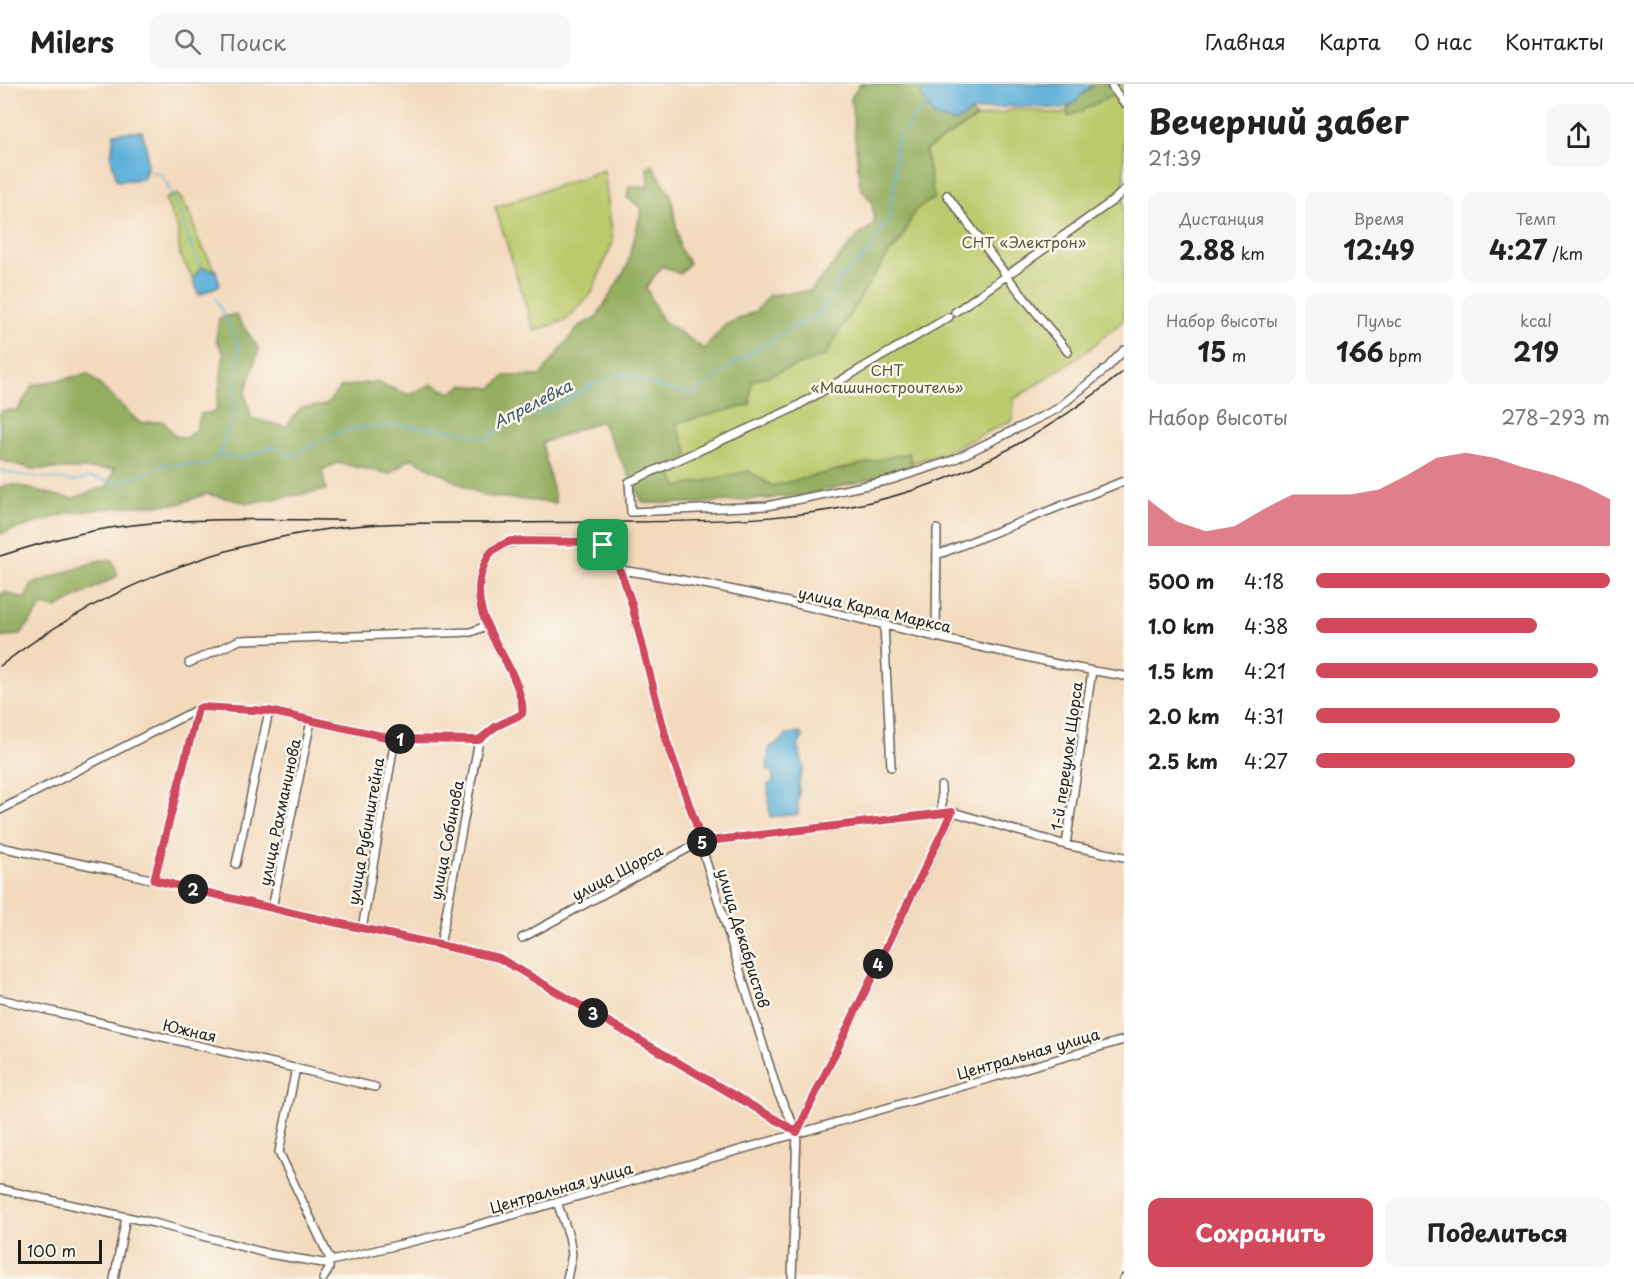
<!DOCTYPE html>
<html lang="ru">
<head>
<meta charset="utf-8">
<style>
  body { margin:0; font-family:"Playpen Sans",sans-serif; background:#f6f6f6; color:#222; height:100vh; display:flex; flex-direction:column; font-size:22px; white-space:nowrap }
  * { box-sizing:border-box; margin:0 }
  p { font-size:20px; color:#767676 }
  .icon { flex:none; width:33px; height:33px; fill:none; stroke:currentColor; stroke-width:2; stroke-linecap:round; stroke-linejoin:round }
  .map { position:relative; flex:1; overflow:hidden }
  .drawer { display:flex; flex-direction:column; background:#fff; width:510px }
  .drawer>* { flex:none }
  .scale { position:absolute; left:18px; bottom:15px; width:84px; box-sizing:border-box; padding-left:6px; border:3px solid #1c1c1c; border-top:0; font-size:16px; line-height:21px; white-space:nowrap; color:#1c1c1c; -webkit-text-stroke:4px #fbf7ec; paint-order:stroke }
  .pin { position:absolute; display:grid; place-items:center; width:51px; height:51px; color:#fff; margin:-26px; border-radius:12px; box-shadow:0 3px 9px #0006 }
  .km { position:absolute; width:30px; height:30px; margin:-15px; border-radius:50%; background:#222; color:#fff; font-size:16px; line-height:30px; text-align:center }
  .round { display:grid; place-items:center; flex:none; width:63px; height:63px; border-radius:12px; background:#f6f6f6 }
  .summary { display:flex; align-items:center; justify-content:space-between; height:102px; padding:0 24px }
  h1 { font-size:33px; font-weight:700; line-height:45px }
  .figures { display:grid; grid-template-columns:repeat(3,1fr); gap:9px; height:102px; padding:6px 24px }
  .figures div { display:grid; align-content:center; border-radius:12px; background:#f6f6f6; text-align:center }
  .figures b { font-size:26px; font-weight:700 }
  .figures small { font-size:16px; font-weight:400 }
  .figures p { font-size:16px }
  .chart { height:168px; padding:12px 24px }
  .chart p { display:flex; justify-content:space-between }
  .chart svg { width:100%; height:108px; margin-top:6px; fill:#d1495b; opacity:.7 }
  .button { display:flex; gap:12px; margin-top:auto; padding:12px 24px }
  .button a { flex:1; height:69px; border-radius:12px; background:#d1495b; color:#fff; font-size:24px; font-weight:700; line-height:69px; text-align:center }
  .button a+a { background:#f6f6f6; color:#222 }
  ul { padding:0 24px; list-style:none; font-size:20px }
  li { display:grid; grid-template-columns:96px 72px 1fr; align-items:center; height:45px }
  li i { height:15px; border-radius:8px; background:#d1495b }
  header { display:flex; align-items:center; gap:36px; box-sizing:border-box; height:84px; padding:0 30px; background:#fff; border-bottom:2px solid #e0e0e0 }
  header strong { font-size:28px }
  nav { display:flex; gap:33px; margin-inline-start:auto; font-size:21px }
  .search { width:420px; height:54px; background:#f6f6f6; display:flex; align-items:center; gap:15px; box-sizing:border-box; padding:0 21px; border-radius:12px; color:#767676; font-size:22px }
  main { display:flex; flex:1; min-height:0 }
  .map>svg:first-child { display:block }
  .green { fill:#bbca6d; stroke:#6c7344; stroke-width:1.5 }
  .forest { fill:#94ae60; stroke:#58653e; stroke-width:1.5 }
  .water { fill:#5db0d9; stroke:#3c667a; stroke-width:1.5 }
  .lines { fill:none; stroke-linecap:round; stroke-linejoin:round }
  .stream { stroke:#5db0d9; stroke-width:1.5 }
  .street-casing { stroke:#675e54; stroke-width:10 }
  .street { stroke:#fff; stroke-width:7 }
  .rail { stroke:#1c1c1c; stroke-width:1.5 }
  .route-casing { stroke:#fff; stroke-width:12 }
  .route { stroke:#d1495b; stroke-width:8 }
  .labels { text-anchor:middle; dominant-baseline:central; stroke-width:5; stroke-linejoin:round; paint-order:stroke }
  .park-label { font-size:15px; fill:#545938; stroke:#fbf7ec }
  .street-label { font-size:15px; fill:#1c1c1c; stroke:#fbf7ec }
  .water-label { font-size:16px; font-style:italic; fill:#365768; stroke:#fbf7ec }
</style>
</head>
<body>
<header>
<strong>Milers</strong>
<div class="search"><svg class="icon" aria-label="search" viewBox="0 0 24 24"><circle cx="10" cy="10" r="6"/><path d="M15 15l6 6"/></svg>Поиск</div>
<nav><a>Главная</a><a>Карта</a><a>О нас</a><a>Контакты</a></nav>
</header>
<main>
<div class="map">
<svg width="1124" height="1195" viewBox="0 0 1124 1195">
  <rect width="100%" height="100%" fill="#fbf7ec"/>
  <filter id="ink" filterUnits="userSpaceOnUse"><feTurbulence type="fractalNoise" baseFrequency=".0167" numOctaves="2"/><feDisplacementMap in="SourceGraphic" scale="12" xChannelSelector="R" yChannelSelector="G"/><feConvolveMatrix kernelMatrix="1 2 1 2 8 2 1 2 1" color-interpolation-filters="sRGB"/></filter>
  <filter id="wash" filterUnits="userSpaceOnUse"><feTurbulence type="fractalNoise" baseFrequency=".008" numOctaves="4" result="noise"/><feDisplacementMap in="SourceGraphic" scale="24" xChannelSelector="R" yChannelSelector="G"/><feGaussianBlur stdDeviation="1.35" result="paint"/><feColorMatrix in="noise" values="0 0 0 0 0 0 0 0 0 0 0 0 0 0 0 0 0 1.4 0 .05"/><feComposite in="paint" operator="in"/></filter>
  <g filter="url(#wash)">
    <rect width="100%" height="100%" fill="#f3dabd"/>
    <path class="green" d="M1113,0H1124V236L1082,271L1014,315L1013,336L937,372L769,415L674,417L627,335L890,168L900,158L915,126L934,114L925,66L977,34L1018,25L1061,30L1112,4Z
      M604,86L613,158L591,210L566,236L534,247L495,123Z
      M178,110L192,133L198,156L216,187L201,183L193,195L180,171L178,146L165,115Z"/>
    <path class="forest" d="M860,0H917L934,33L955,39L971,28L977,34L925,66L934,114L915,126L900,158L890,168L869,199L825,272L752,297L750,321L676,339L689,371L669,384L677,403L749,387L772,402L908,369L914,384L806,411L703,419H643L601,337L542,359L556,419L484,412L411,374L390,390L337,379L322,386L326,406L249,419L206,410L178,420L129,422L68,429L0,450V403L11,400L71,415L107,402L115,385H32L0,376V327L18,326L33,301L88,290L140,339L163,337L175,352L186,354L196,345L201,330L216,328L224,270L216,255L219,234L235,230L259,265L245,309L251,334L286,343L301,324L326,321L341,303L375,298L410,311L432,300L451,309L463,301L492,304L505,292H540L579,242L596,234L627,183L642,124L627,114L629,102L648,103L647,83L652,80L671,111L680,165L689,179L680,190L662,182L646,203L661,235L704,265L725,241L756,227L769,211L810,207L858,152L874,140L872,118L860,103L851,14Z
      M1095,0H1119L1114,11L1068,33V24Z
      M100,476H112L118,492L56,524L43,521L21,550L0,554V510L5,508L25,515L32,500Z"/>
    <path class="water" d="M928,0H1093L1074,19L1063,25L1016,22L995,24L971,28L955,39L934,33L921,10L924,1Z
      M142,47C147,62 150,81 143,95L117,97L111,74L114,49Z
      M201,183L216,187L220,201L199,211L193,195Z
      M799,648L803,653L798,662L804,684L799,696L798,730L770,733L768,700L773,699L772,686H767L769,664L781,657L786,651Z"/>
    <g class="lines">
      <path class="stream" d="M147,87L161,90C171,106 179,126 185,143C190,158 192,170 201,183
        M216,215L239,261L234,326L220,371
        M0,386L19,391L76,397L90,393L118,399L163,381H206L220,371L243,374L272,363L291,372L346,345L399,341L460,347L485,355L515,338L562,319L595,299L623,290L656,302L693,311L740,276L778,252L823,228L840,195L870,167L888,135L896,93L895,60L912,36L927,20"/>
    </g>
  </g>
  <g filter="url(#ink)">
    <g class="lines">
      <defs>
        <path id="street" d="M1112,3L1124,19
          M947,111L1006,191L1068,268
          M955,228L1114,116L1124,106
          M949,233L792,325L629,398L631,428L767,422L891,396L953,376L1057,325L1108,283L1124,266
          M937,471L1124,397
          M620,486C751,504 879,542 1008,569C1046,578 1085,586 1124,592
          M884,540L891,683
          M936,554L937,445
          M189,579L240,556L471,548L486,542
          M941,702L942,729
          M0,726L202,623L269,627L395,655L479,656L495,643L522,630C524,622 521,616 519,608C508,568 466,532 482,488C485,479 487,470 495,464C511,452 574,458 596,458L608,463L614,470L631,517L667,658L697,743L700,758L778,1009L797,1048L792,1195
          M1066,761L1092,587
          M0,763L121,788L301,831L499,874L797,1048L953,728
          M236,780L269,627
          M154,796L198,625
          M272,824L311,637
          M362,845L395,655
          M522,854L700,758L953,728L1066,761L1124,773
          M440,862L479,656
          M0,915L375,1003
          M296,984L279,1068L331,1177
          M0,1105L154,1139L269,1170L323,1179L460,1146L1124,956
          M557,1118L569,1152L572,1170L567,1195
          M114,1195L126,1133
          M323,1195L329,1185V1178
          M1123,1195L1124,1194"/>
      </defs>
      <use href="#street" class="street-casing"/>
      <use href="#street" class="street"/>
      <path class="rail" d="M0,472C41,459 82,447 124,442C197,433 271,436 344,436
        M0,582C96,508 208,462 328,445C379,438 431,439 483,439C533,439 583,438 633,438C721,437 809,436 894,412C979,388 1057,342 1124,287"/>
    </g>
  </g>
  <g class="lines" filter="url(#ink)">
    <defs>
      <path id="route" d="M511,457L596,458L608,463L614,470L631,517L667,658L697,743L700,758L952,728L797,1048L499,874L301,831L154,796L198,625L202,623L269,627L395,655L479,656L495,643L522,630C524,622 521,616 519,608C507,565 466,533 483,484C489,467 493,464 511,457Z"/>
    </defs>
    <use href="#route" class="route-casing"/>
    <use href="#route" class="route"/>
  </g>
  <g class="labels">
    <g class="park-label">
      <text x="1024" y="157">СНТ «Электрон»</text>
      <text x="887" y="285">СНТ<tspan x="887" dy="17">«Машиностроитель»</tspan></text>
    </g>
    <g class="street-label">
      <text transform="translate(875 525) rotate(13)">улица Карла Маркса</text>
      <text transform="translate(1066 672) rotate(-82)">1-й переулок Щорса</text>
      <text transform="translate(279 728) rotate(-78)">улица Рахманинова</text>
      <text transform="translate(365 747) rotate(-80)">улица Рубинштейна</text>
      <text transform="translate(446 756) rotate(-79)">улица Собинова</text>
      <text transform="translate(617 788) rotate(-28)">улица Щорса</text>
      <text transform="translate(744 854) rotate(73)">улица Декабристов</text>
      <text transform="translate(190 946) rotate(13)">Южная</text>
      <text transform="translate(1028 969) rotate(-16)">Центральная улица</text>
      <text transform="translate(561 1103) rotate(-16)">Центральная улица</text>
    </g>
    <g class="water-label">
      <text transform="translate(532 319) rotate(-27)">Апрелевка</text>
    </g>
  </g>
</svg>
<div class="scale">100 m</div>
<div class="pin" style="left:603px;top:461px;background:#1e9e55"><svg class="icon" aria-label="arrive" viewBox="0 0 24 24"><path d="M6 21V4h12l-3 4 3 4H6"/></svg></div>
<b class="km" style="left:400px;top:655px">1</b>
<b class="km" style="left:193px;top:805px">2</b>
<b class="km" style="left:593px;top:929px">3</b>
<b class="km" style="left:878px;top:880px">4</b>
<b class="km" style="left:702px;top:758px">5</b>
</div>
<section class="drawer">
<div class="summary"><div><h1>Вечерний забег</h1><p>21:39</p></div><a class="round"><svg class="icon" aria-label="share" viewBox="0 0 24 24"><path d="M12 15V3M7 8l5-5 5 5M5 13v7h14v-7"/></svg></a></div>
<div class="figures">
<div><p>Дистанция</p><b>2.88<small> km</small></b></div>
<div><p>Время</p><b>12:49</b></div>
<div><p>Темп</p><b>4:27<small> /km</small></b></div>
</div>
<div class="figures">
<div><p>Набор высоты</p><b>15<small> m</small></b></div>
<div><p>Пульс</p><b>166<small> bpm</small></b></div>
<div><p>kcal</p><b>219</b></div>
</div>
<div class="chart"><p><span>Набор высоты</span>278–293 m</p>
<svg viewBox="0 0 160 44" preserveAspectRatio="none"><path d="M0 44V25L10 34L20 38L30 36L40 29L50 23L60 23L70 23L80 21L90 15L100 8L110 6L120 8L130 12L140 15L150 19L160 25V44z"/></svg>
</div>
<ul>
<li><b>500 m</b>4:18<i style="width:100%"></i></li>
<li><b>1.0 km</b>4:38<i style="width:75%"></i></li>
<li><b>1.5 km</b>4:21<i style="width:96%"></i></li>
<li><b>2.0 km</b>4:31<i style="width:83%"></i></li>
<li><b>2.5 km</b>4:27<i style="width:88%"></i></li>
</ul>
<div class="button"><a>Сохранить</a><a>Поделиться</a></div>
</section>
</main>
</body>
</html>
